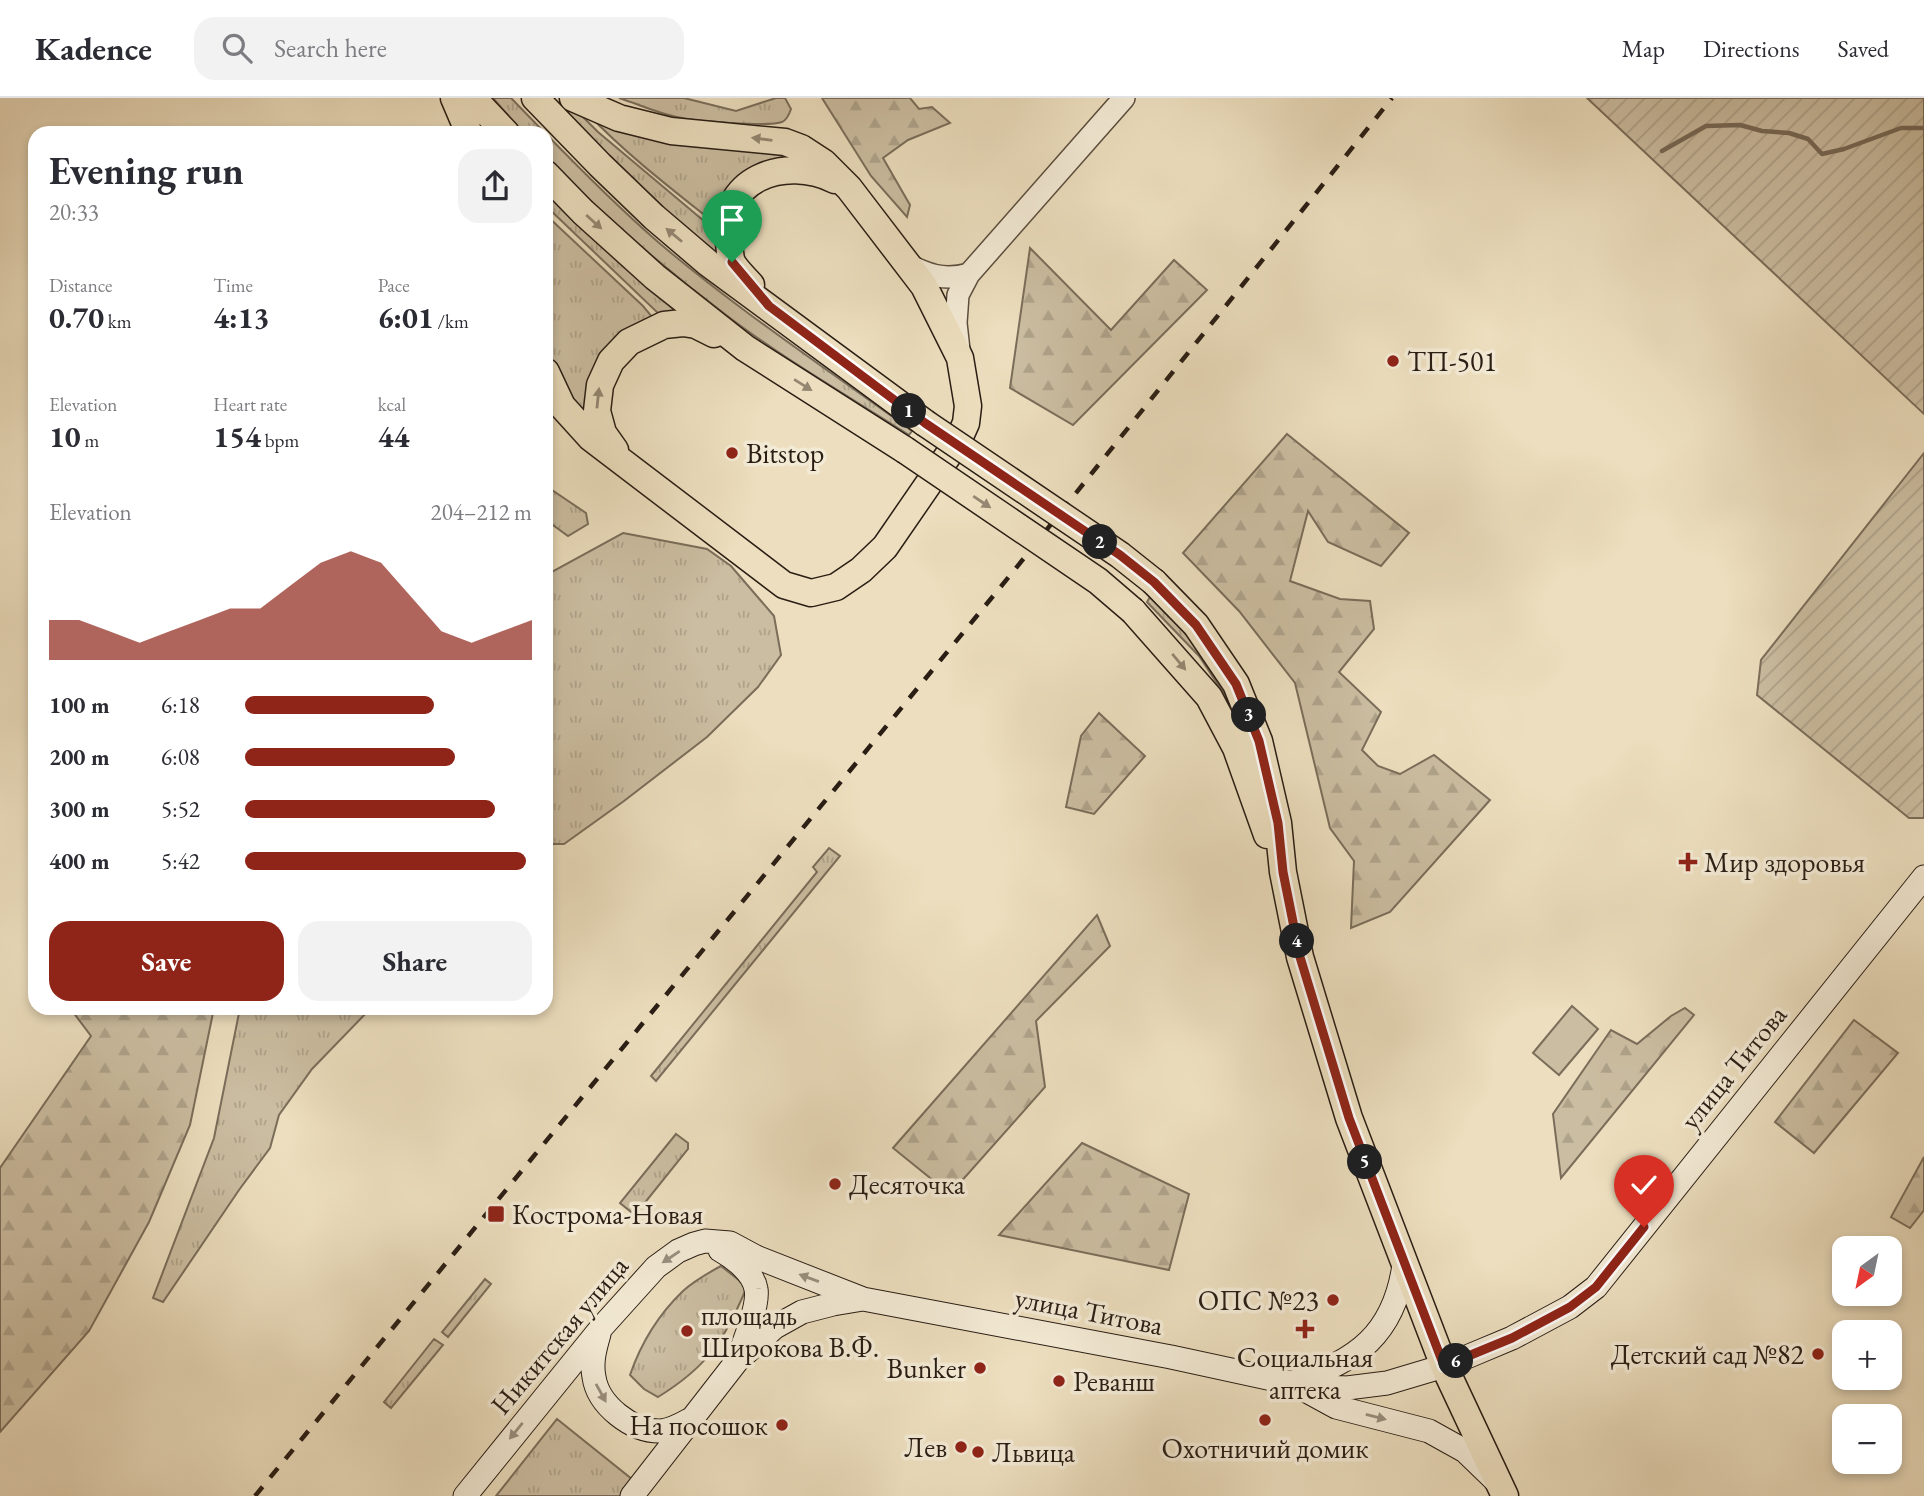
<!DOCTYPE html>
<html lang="en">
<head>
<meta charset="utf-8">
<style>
  body { margin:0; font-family:"EB Garamond",serif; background:#f2f2f3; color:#2b2b33; height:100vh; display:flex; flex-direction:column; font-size:26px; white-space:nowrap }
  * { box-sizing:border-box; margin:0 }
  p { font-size:23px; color:#7c7c81 }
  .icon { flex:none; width:38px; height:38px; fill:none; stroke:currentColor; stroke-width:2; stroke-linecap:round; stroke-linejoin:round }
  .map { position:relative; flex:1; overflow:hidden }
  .drawer { position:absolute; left:28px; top:28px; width:525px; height:889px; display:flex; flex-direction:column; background:#fff; border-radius:21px; box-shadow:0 4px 10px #0003 }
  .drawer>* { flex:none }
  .needle { width:46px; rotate:213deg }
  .fabs { position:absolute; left:1832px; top:1138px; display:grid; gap:14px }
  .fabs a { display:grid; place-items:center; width:70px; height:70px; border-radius:14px; background:#fff; box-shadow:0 4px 10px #0003; font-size:35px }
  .pin { position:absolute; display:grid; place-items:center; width:60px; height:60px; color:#fff; margin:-72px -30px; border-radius:50% 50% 50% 0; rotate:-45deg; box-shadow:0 0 7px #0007 }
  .pin .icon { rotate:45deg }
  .km { position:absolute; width:35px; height:35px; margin:-18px; border-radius:50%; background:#222; color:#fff; font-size:19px; line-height:35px; text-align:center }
  .round { display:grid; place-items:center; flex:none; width:74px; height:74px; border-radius:21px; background:#f2f2f3 }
  .overview { display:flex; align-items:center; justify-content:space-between; height:119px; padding:0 21px }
  h1 { font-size:38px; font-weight:700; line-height:52px }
  .figures { display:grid; grid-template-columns:repeat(3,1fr); gap:10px; height:119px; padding:7px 21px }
  .figures div { display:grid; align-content:center }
  .figures b { font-size:30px; font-weight:700 }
  .figures small { font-size:19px; font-weight:400 }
  .figures p { font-size:19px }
  .chart { height:196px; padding:14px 21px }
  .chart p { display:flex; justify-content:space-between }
  .chart svg { width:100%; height:126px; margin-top:7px; fill:#8f2418; opacity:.7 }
  .action { display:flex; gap:14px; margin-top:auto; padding:14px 21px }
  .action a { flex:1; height:80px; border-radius:21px; background:#8f2418; color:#fff; font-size:28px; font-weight:700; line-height:80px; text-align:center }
  .action a+a { background:#f2f2f3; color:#2b2b33 }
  ul { padding:0 21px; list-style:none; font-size:23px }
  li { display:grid; grid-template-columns:112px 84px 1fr; align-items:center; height:52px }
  li i { height:18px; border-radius:9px; background:#8f2418 }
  header { display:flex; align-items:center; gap:42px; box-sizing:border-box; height:98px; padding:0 35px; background:#fff; border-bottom:2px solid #e1e1e2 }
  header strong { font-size:33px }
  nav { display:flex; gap:38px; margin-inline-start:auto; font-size:24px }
  .search { width:490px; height:63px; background:#f2f2f3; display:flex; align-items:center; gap:18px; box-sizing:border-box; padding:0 24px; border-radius:21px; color:#7c7c81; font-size:26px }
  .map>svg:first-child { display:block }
  .grass { fill:url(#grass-tufts); stroke:#7a6d5a; stroke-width:2 }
  .forest { fill:url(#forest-firs); stroke:#7a6d5a; stroke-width:2 }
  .garden { fill:url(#garden-furrows); stroke:#7a6d5a; stroke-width:2 }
  .pitch { fill:#cbbda1; stroke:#7a6d5a; stroke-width:2 }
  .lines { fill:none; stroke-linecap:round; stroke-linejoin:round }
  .stream { stroke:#766957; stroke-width:4.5 }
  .tertiary-casing { stroke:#5a4d3e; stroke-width:24 }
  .secondary-casing { stroke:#291d14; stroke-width:25 }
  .primary-casing { stroke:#291d14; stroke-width:29 }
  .tertiary { stroke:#f3ead5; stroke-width:21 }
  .secondary { stroke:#f3ead5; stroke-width:23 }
  .primary { stroke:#ecdebe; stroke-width:26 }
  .rail { stroke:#291d14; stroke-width:4.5; stroke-dasharray:12 12; stroke-linecap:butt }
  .primary-bridge-casing { stroke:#291d14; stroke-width:29; stroke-linecap:butt }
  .primary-bridge { stroke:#ecdebe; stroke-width:26 }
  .oneway { fill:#948772 }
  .oneway2 { fill:#988e7e }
  .route-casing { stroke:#fff; stroke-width:14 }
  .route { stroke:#8f2418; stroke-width:9 }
  .poi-dot { fill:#8f2418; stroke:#f3ead5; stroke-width:2.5 }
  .labels { text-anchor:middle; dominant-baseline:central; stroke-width:7; stroke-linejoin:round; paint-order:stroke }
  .poi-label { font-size:28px; fill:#291d14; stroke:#f3ead5; text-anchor:start }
  .street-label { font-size:28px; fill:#291d14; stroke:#f3ead5 }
</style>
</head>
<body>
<header>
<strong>Kadence</strong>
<div class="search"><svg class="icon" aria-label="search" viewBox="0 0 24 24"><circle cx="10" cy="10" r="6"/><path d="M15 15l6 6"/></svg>Search here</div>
<nav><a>Map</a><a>Directions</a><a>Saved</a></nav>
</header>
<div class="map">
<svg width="1924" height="1398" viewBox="0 0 1924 1398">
  <defs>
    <pattern id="grass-tufts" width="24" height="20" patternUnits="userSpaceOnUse" patternTransform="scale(1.75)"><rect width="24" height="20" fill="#cbbda1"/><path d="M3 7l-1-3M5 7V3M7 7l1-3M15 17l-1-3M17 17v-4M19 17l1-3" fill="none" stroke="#aea28a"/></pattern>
    <pattern id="forest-firs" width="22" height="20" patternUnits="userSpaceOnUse" patternTransform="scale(1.75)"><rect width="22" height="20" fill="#cbbda1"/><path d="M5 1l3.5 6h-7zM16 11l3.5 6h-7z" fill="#aea28a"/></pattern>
    <pattern id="garden-furrows" width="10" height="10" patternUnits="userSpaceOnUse" patternTransform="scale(1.75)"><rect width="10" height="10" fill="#cbbda1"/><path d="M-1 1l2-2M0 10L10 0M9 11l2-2" fill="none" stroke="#aea28a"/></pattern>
  </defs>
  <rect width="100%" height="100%" fill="#ecdebe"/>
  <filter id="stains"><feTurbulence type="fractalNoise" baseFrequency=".00286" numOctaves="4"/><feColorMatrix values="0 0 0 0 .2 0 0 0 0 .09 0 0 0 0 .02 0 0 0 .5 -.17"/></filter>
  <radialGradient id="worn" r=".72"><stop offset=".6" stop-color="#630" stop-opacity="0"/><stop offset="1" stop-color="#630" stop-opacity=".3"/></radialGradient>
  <path class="grass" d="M493,0H511L545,35H523Z
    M547,0L577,13L598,34L717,134V161Z
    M619,0H684L736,13L776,0H785L791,11C789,17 787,22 782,24C769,29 692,23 677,19C657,15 638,6 619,0Z
    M588,16L748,47L797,61L717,127C673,92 627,57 588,16Z
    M546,36C582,73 619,110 658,144C738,212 827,271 912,333L909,337C848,298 784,261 726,217C662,169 602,116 546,59Z
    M546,96L678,215L661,218L546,108Z
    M546,117L643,208L653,220L635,228L588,326L557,278L546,243Z
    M546,388L586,415L588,426L568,438L546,422Z
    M623,435L707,451L731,468L774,518L781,557L758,589L707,639L624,703L564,746H550L546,742V477Z
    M1150,499L1174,516L1206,552L1234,611L1199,558L1147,504Z
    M829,750L840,758L656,983L651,978L817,774L813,769Z
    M240,910H371L312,971L279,1017L270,1050L239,1092L163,1204L153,1200L214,1040Z
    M676,1036L688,1045V1051L635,1117L620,1105Z
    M721,1168L740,1183L746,1191C724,1243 707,1269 658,1299L644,1291L630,1277C641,1245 658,1217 683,1193C694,1183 708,1175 721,1168Z
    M485,1181L491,1186L448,1239L442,1234Z
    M434,1241L443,1247L391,1310L384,1304Z
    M557,1321L633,1382L620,1398H496Z"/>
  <path class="forest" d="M822,0H910L919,11L932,9L950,25L908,42L883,60L910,107L907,119L871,78Z
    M1030,150L1111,232L1174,162L1207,192L1073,327L1010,290Z
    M1287,336L1409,435L1381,468L1328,444L1308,413L1290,483L1340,501L1370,503L1374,531L1339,574L1381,614L1362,652L1378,668L1400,676L1434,657L1490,702L1390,814L1351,830L1354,763L1330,730L1295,585L1239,513L1183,455Z
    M1099,615L1145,658L1094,716L1066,709L1081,638Z
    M1097,817L1110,848L1036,923L1045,989L950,1096L893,1050Z
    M70,910H214L190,1027L149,1124L89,1233L0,1334V1070L91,938Z
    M1685,910L1694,917L1561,1080L1553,1016L1611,932L1637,946L1671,918Z
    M1854,922L1898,955L1814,1055L1775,1024Z
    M1082,1045L1189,1096L1169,1172L999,1137Z
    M1924,1059V1112L1910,1130L1891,1119Z"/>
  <path class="garden" d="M1587,0H1924V316Z
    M1924,355V720H1909L1757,597L1761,562Z"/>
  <path class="pitch" d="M1572,908L1598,931L1559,977L1533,955Z"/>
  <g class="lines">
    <path class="stream" d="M1662,53L1706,28L1740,27L1762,33L1789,35L1808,41L1822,56L1844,51L1901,30H1924"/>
    <defs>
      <path id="tertiary" d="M905,165C927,177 944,183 969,176
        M959,252L956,225L958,197L969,176L1124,0"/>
      <path id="secondary" d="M720,1152C734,1160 753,1174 756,1191C759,1206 744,1245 738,1260
        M599,1236C595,1250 591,1264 594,1279C598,1307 632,1334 661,1333C672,1332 682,1326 691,1321
        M1294,1284C1357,1263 1394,1236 1404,1167
        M1303,1291L1336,1309L1429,1333L1465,1353L1496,1383
        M465,1398L601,1230L656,1169L678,1153L694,1146L705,1143L730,1145L756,1159L863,1201L1171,1259L1291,1285L1310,1288L1347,1290L1387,1285L1444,1268L1469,1258L1512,1240L1570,1209L1596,1189L1924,779
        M632,1398L737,1263L775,1229L802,1214L833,1206L863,1201"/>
      <path id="primary" d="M454,0L469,35
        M473,0L506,35
        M535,0L600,67L654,119L708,165L925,325
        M546,76L583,114L655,179L745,250L905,352
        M751,187C745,180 738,174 733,166C730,161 730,152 729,145C717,81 785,57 835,82
        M546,274L562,308L591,340L784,487L811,495L836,489L861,472L885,449L958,343L966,325L968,308L960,260L924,188L849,90L824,65L801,50L785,44L671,33L619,20L573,0
        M615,352L603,335L597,313L600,287L611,263L629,244L664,227L683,225L696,227L714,236
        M1154,484L1196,527L1236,586L1259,643L1278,725L1283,774L1300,859L1349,1020L1444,1268L1505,1398
        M1133,513L1209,599L1236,650L1267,737"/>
    </defs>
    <use href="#tertiary" class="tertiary-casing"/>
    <use href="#secondary" class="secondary-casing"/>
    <use href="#primary" class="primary-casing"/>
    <use href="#tertiary" class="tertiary"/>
    <use href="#secondary" class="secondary"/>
    <use href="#primary" class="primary"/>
    <path class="rail" d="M255,1398L1012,475L1392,0"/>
    <defs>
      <path id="primary-bridge" d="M925,325L1120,457L1154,484
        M905,352L1098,483L1133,513"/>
    </defs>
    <use href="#primary-bridge" class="primary-bridge-casing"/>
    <use href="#primary-bridge" class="primary-bridge"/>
  </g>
  <defs><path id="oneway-solid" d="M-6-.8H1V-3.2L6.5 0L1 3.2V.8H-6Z" transform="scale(1.75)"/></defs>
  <g class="oneway">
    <use href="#oneway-solid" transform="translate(762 41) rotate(-173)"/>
    <use href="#oneway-solid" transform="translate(594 124) rotate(42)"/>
    <use href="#oneway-solid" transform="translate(674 137) rotate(-140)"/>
    <use href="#oneway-solid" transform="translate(803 287) rotate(32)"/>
    <use href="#oneway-solid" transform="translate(598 300) rotate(-84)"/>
    <use href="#oneway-solid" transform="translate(982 404) rotate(34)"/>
    <use href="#oneway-solid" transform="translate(1179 564) rotate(50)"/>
  </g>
  <g class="oneway2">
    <use href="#oneway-solid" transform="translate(671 1159) rotate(146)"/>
    <use href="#oneway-solid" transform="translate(809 1180) rotate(-160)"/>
    <use href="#oneway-solid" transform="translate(601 1295) rotate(61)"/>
    <use href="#oneway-solid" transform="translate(1376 1319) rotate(14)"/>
    <use href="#oneway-solid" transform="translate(516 1333) rotate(129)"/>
  </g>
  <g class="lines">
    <defs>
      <path id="route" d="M732,164L769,208L925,325L1120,457L1154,484L1196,527L1236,586L1259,643L1278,725L1283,774L1300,859L1349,1020L1444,1268L1512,1240L1570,1209L1596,1189L1644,1129"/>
    </defs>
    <use href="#route" class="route-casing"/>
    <use href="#route" class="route"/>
  </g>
  <g class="poi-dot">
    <circle cx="1393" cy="263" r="7"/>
    <circle cx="732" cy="355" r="7"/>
    <path d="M1684.5 753.5h7v7h7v7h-7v7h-7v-7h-7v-7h7z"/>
    <circle cx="835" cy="1086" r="7"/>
    <rect x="487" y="1107" width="18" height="18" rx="3.5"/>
    <circle cx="1333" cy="1202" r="7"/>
    <path d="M1301.5 1220.5h7v7h7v7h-7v7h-7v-7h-7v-7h7z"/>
    <circle cx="687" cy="1233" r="7"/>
    <circle cx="1818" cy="1256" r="7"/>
    <circle cx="980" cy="1270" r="7"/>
    <circle cx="1059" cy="1283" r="7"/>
    <circle cx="1265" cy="1322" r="7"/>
    <circle cx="782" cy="1327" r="7"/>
    <circle cx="961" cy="1349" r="7"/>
    <circle cx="978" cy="1354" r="7"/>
  </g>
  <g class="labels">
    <g class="poi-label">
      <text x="1407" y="263">ТП-501</text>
      <text x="746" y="355">Bitstop</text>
      <text x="1704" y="764">Мир здоровья</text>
      <text x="849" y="1086">Десяточка</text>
      <text x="512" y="1116">Кострома-Новая</text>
      <text x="1319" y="1202" text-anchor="end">ОПС №23</text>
      <text x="701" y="1217">площадь<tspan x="701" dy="32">Широкова В.Ф.</tspan></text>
      <text x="1804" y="1256" text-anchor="end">Детский сад №82</text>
      <text x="1305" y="1259" text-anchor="middle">Социальная<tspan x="1305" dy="32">аптека</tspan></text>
      <text x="966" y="1270" text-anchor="end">Bunker</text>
      <text x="1073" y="1283">Реванш</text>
      <text x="768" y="1327" text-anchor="end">На посошок</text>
      <text x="947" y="1349" text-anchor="end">Лев</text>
      <text x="1265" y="1350" text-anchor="middle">Охотничий домик</text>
      <text x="992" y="1354">Львица</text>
    </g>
    <g class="street-label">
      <text transform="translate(1733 969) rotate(-51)">улица Титова</text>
      <text transform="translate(1089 1213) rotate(11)">улица Титова</text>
      <text transform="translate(559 1237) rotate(-50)">Никитская улица</text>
    </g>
  </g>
  <rect width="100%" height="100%" filter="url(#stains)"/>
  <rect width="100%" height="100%" fill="url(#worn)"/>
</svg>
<div class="fabs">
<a><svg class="needle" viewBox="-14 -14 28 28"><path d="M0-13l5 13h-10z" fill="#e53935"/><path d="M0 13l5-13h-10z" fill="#7c7c81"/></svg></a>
<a>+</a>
<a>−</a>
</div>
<div class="pin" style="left:732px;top:164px;background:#1e9e55"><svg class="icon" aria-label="arrive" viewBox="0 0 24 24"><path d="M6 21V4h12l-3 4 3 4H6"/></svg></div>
<div class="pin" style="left:1644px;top:1129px;background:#d93025"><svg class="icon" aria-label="check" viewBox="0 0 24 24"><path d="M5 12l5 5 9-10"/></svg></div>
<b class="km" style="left:909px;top:313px">1</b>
<b class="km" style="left:1100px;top:444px">2</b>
<b class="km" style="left:1249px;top:617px">3</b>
<b class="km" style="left:1297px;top:843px">4</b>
<b class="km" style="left:1365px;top:1064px">5</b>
<b class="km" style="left:1456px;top:1263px">6</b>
<section class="drawer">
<div class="overview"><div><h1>Evening run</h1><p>20:33</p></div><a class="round"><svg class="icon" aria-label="share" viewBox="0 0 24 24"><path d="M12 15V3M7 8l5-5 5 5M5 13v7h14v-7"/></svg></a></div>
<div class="figures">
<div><p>Distance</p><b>0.70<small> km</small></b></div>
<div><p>Time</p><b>4:13</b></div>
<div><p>Pace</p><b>6:01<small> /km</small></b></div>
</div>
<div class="figures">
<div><p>Elevation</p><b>10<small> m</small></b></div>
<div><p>Heart rate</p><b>154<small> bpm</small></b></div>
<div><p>kcal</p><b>44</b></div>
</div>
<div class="chart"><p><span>Elevation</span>204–212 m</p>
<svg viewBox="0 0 160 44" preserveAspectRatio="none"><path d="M0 44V30L10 30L20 34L30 38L40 34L50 30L60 26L70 26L80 18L90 10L100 6L110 10L120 22L130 34L140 38L150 34L160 30V44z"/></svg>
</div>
<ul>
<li><b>100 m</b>6:18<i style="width:66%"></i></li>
<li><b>200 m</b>6:08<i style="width:73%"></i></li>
<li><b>300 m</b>5:52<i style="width:87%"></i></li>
<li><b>400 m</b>5:42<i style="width:98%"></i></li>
</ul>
<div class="action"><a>Save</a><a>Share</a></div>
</section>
</div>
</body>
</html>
